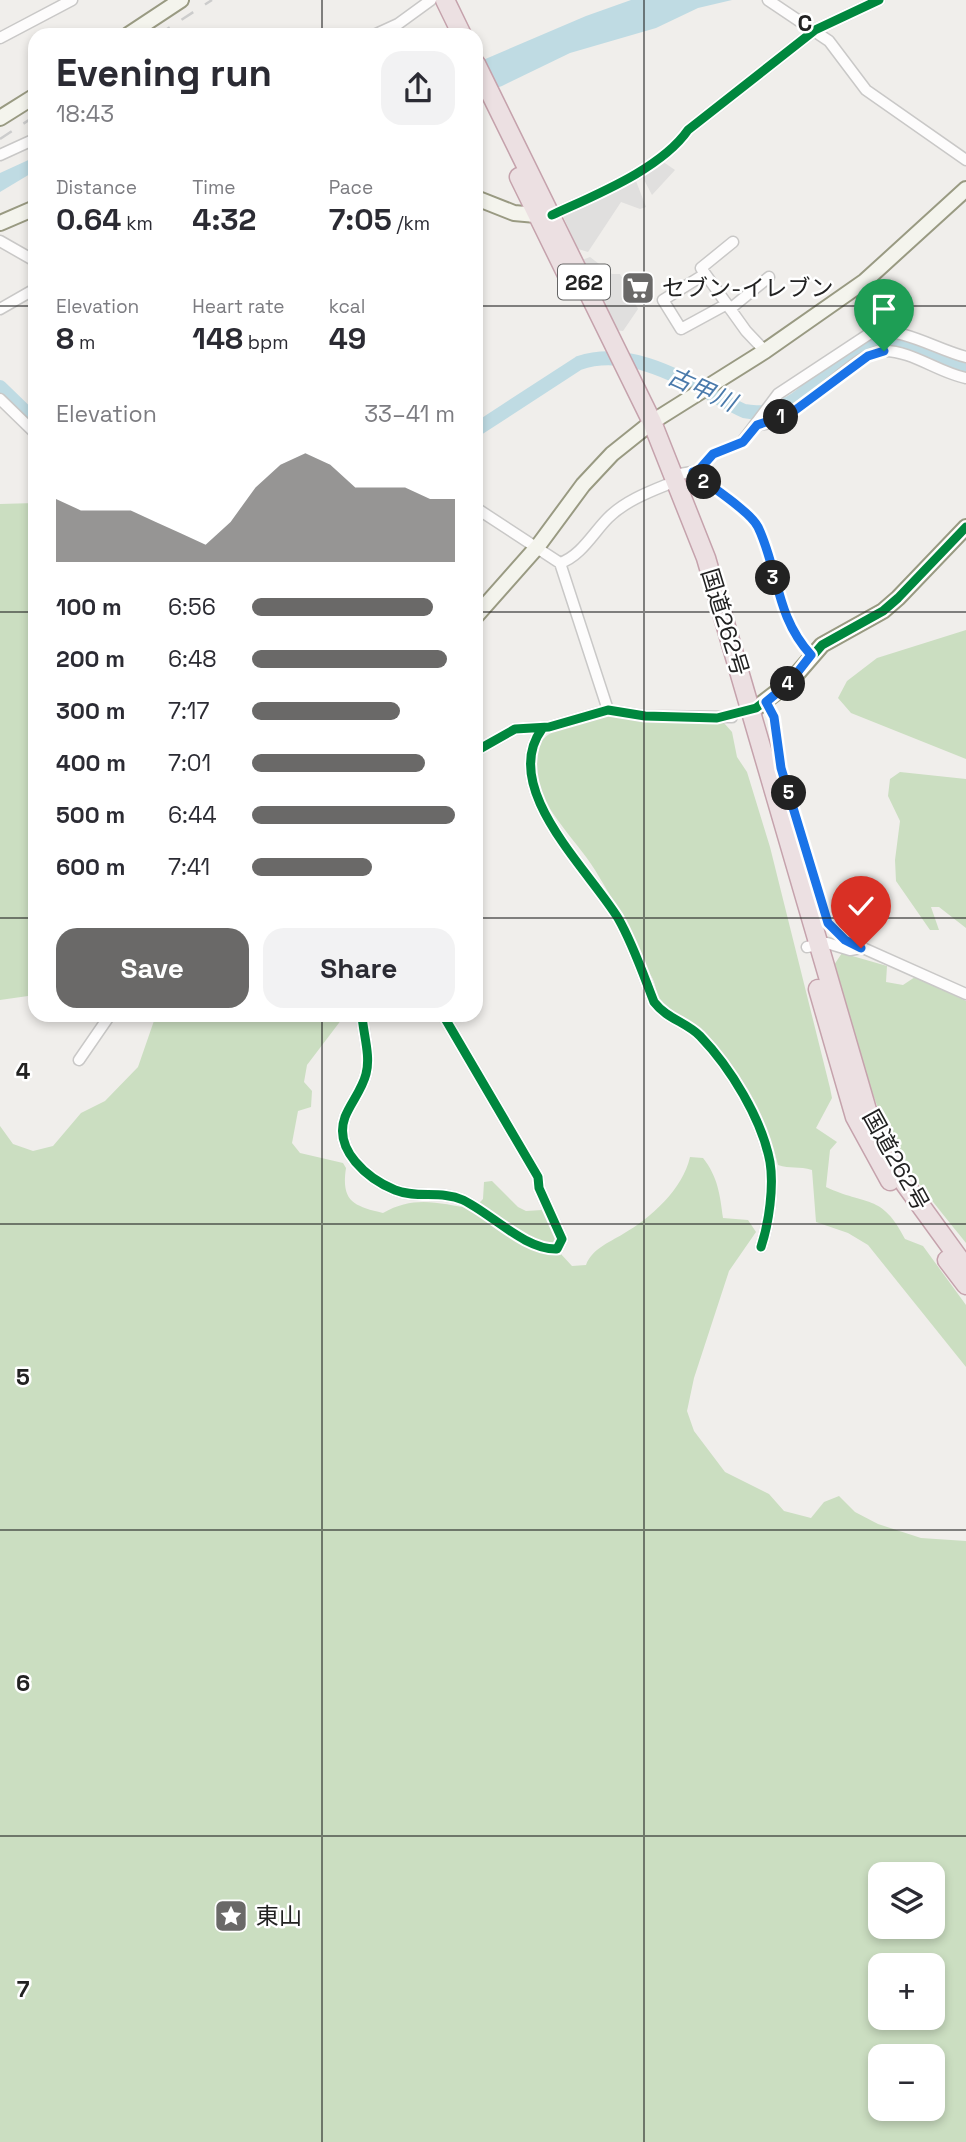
<!DOCTYPE html>
<html lang="en">
<head>
<meta charset="utf-8">
<style>
  body { margin:0; font-family:"Space Grotesk","Noto Sans JP",sans-serif; background:#f2f2f3; color:#2b2b33; height:100vh; display:flex; flex-direction:column; font-size:26px; white-space:nowrap }
  * { box-sizing:border-box; margin:0 }
  p { font-size:23px; color:#7c7c81 }
  .icon { flex:none; width:38px; height:38px; fill:none; stroke:currentColor; stroke-width:2; stroke-linecap:round; stroke-linejoin:round }
  .map { position:relative; flex:1; overflow:hidden }
  .sheet { position:absolute; left:28px; top:28px; width:455px; height:994px; display:flex; flex-direction:column; background:#fff; border-radius:21px; box-shadow:0 4px 10px #0003 }
  .sheet>* { flex:none }
  .fabs { position:absolute; left:868px; top:1862px; display:grid; gap:14px }
  .fabs a { display:grid; place-items:center; width:77px; height:77px; border-radius:14px; background:#fff; box-shadow:0 4px 10px #0003; font-size:35px }
  .pin { position:absolute; display:grid; place-items:center; width:60px; height:60px; color:#fff; margin:-72px -30px; border-radius:50% 50% 50% 0; rotate:-45deg; box-shadow:0 0 7px #0007 }
  .pin .icon { rotate:45deg }
  .km { position:absolute; width:35px; height:35px; margin:-18px; border-radius:50%; background:#222; color:#fff; font-size:19px; line-height:35px; text-align:center }
  .round { display:grid; place-items:center; flex:none; width:74px; height:74px; border-radius:21px; background:#f2f2f3 }
  .head { display:flex; align-items:center; justify-content:space-between; height:119px; padding:0 28px }
  h1 { font-size:38px; font-weight:700; line-height:52px }
  .figures { display:grid; grid-template-columns:repeat(3,1fr); gap:10px; height:119px; padding:7px 28px }
  .figures div { display:grid; align-content:center }
  .figures b { font-size:30px; font-weight:700 }
  .figures small { font-size:19px; font-weight:400 }
  .figures p { font-size:19px }
  .chart { height:196px; padding:14px 28px }
  .chart p { display:flex; justify-content:space-between }
  .chart svg { width:100%; height:126px; margin-top:7px; fill:#6a6968; opacity:.7 }
  .primary-button { display:flex; gap:14px; margin-top:auto; padding:14px 28px }
  .primary-button a { flex:1; height:80px; border-radius:21px; background:#6a6968; color:#fff; font-size:28px; font-weight:700; line-height:80px; text-align:center }
  .primary-button a+a { background:#f2f2f3; color:#2b2b33 }
  ul { padding:0 28px; list-style:none; font-size:23px }
  li { display:grid; grid-template-columns:112px 84px 1fr; align-items:center; height:52px }
  li i { height:18px; border-radius:9px; background:#6a6968 }
  .map>svg:first-child { display:block }
  .forest { fill:#cbdec1; fill-rule:evenodd }
  .parking { fill:#e0dfde }
  .water { fill:#bfdbe3 }
  .lines { fill:none; stroke-linecap:round; stroke-linejoin:round }
  .river { stroke:#bfdbe3; stroke-width:14 }
  .street-casing { stroke:#c9c8c7; stroke-width:13 }
  .secondary-casing { stroke:#999a82; stroke-width:18 }
  .highway-casing { stroke:#c5a2ac; stroke-width:21 }
  .street { stroke:#fdfcfc; stroke-width:10 }
  .secondary { stroke:#f4f4ed; stroke-width:14 }
  .highway { stroke:#ece0e2; stroke-width:18 }
  .rail { stroke:#ccc; stroke-width:2.5; stroke-dasharray:14 14; stroke-linecap:butt }
  .cycleway-casing { stroke:#fff; stroke-width:13 }
  .cycleway { stroke:#00873e; stroke-width:9 }
  .route-casing { stroke:#fff; stroke-width:14 }
  .route { stroke:#1a73e8; stroke-width:9 }
  .grid { fill:none; stroke:#222; stroke-width:2; stroke-opacity:0.55 }
  .labels { text-anchor:middle; dominant-baseline:central; stroke-width:5; stroke-linejoin:round; paint-order:stroke }
  .shield { fill:#fff; stroke:#646464; stroke-width:2 }
  .shield-label { font-size:21px; font-weight:bold; fill:#222 }
  .poi-label { font-size:23px; fill:#222; stroke:#fff; text-anchor:start }
  .street-label { font-size:23px; fill:#222; stroke:#fff }
  .water-label { font-size:24px; font-style:italic; fill:#4a7aab; stroke:#fff }
  .grid-label { font-size:23px; text-anchor:middle; font-weight:bold; fill:#222; stroke:#fff; stroke-width:5; stroke-linejoin:round; paint-order:stroke }
</style>
</head>
<body>
<div class="map">
<svg width="966" height="2142" viewBox="0 0 966 2142">
  <rect width="100%" height="100%" fill="#f0eeeb"/>
  <path class="forest" d="M35,503V995L0,1000V504Z
    M966,630V759L851,713L838,698L847,681L877,658Z
    M615,716L667,723H724L732,732L737,757L747,772L770,847L830,1088L832,1098L816,1128L837,1142L830,1150L826,1187C866,1206 882,1193 905,1239L923,1246L966,1305V1367L868,1245L848,1233L816,1222L812,1170C799,1166 790,1169 778,1165C768,1122 746,1075 712,1046C697,1032 675,1023 663,1006C657,999 657,990 654,982C652,975 646,970 643,964C639,954 637,943 632,934C620,913 608,891 595,870C576,839 531,799 534,760C537,725 587,718 615,716Z
    M900,772L966,779V928L939,907H931L939,930H930L896,881L895,860L900,821L888,796L890,779Z
    M842,953L887,966L886,982L903,985L915,977L966,1001V1243C946,1218 925,1193 907,1166C869,1106 855,1032 834,965Z
    M156,1015H345L307,1065L304,1082L312,1091L311,1107L298,1111L292,1143L300,1153L343,1163L346,1168C341,1201 353,1206 383,1213C414,1195 439,1203 473,1209L483,1199L484,1182L492,1181L518,1207L526,1211L542,1210L557,1236L560,1253L572,1266L586,1265C592,1249 608,1243 623,1234C651,1218 683,1189 690,1157L703,1158C718,1177 720,1195 723,1218L748,1220L756,1232L729,1271L694,1378L687,1411L694,1431L725,1472L769,1494L784,1511L811,1518L824,1502L839,1496L855,1512L878,1524L921,1538L966,1541V2142H0V1126L13,1144L33,1151L53,1146L81,1113L105,1101L138,1067ZM880,1874H933V1927H880ZM880,1965H933V2018H880ZM880,2056H933V2109H880Z"/>
  <path class="parking" d="M659,159L675,170L652,195L642,176L644,170Z
    M630,180L636,181L646,207L640,209L621,202L588,252L578,249L563,216Z
    M590,257L612,274H620L638,309L623,331L614,330L582,260Z"/>
  <path class="water" d="M631,0H732L698,8L656,28L570,53L502,86L476,95V63L586,16Z
    M35,157V171L0,192V173Z"/>
  <g class="lines">
    <path class="river" d="M0,387L35,421
      M476,430L579,363C636,344 694,387 744,411C807,423 831,343 878,342C907,341 940,359 966,369"/>
    <defs>
      <path id="street" d="M768,0L829,41L866,90L966,160
        M374,35L398,24L431,0
        M0,38L72,0
        M0,155L35,139
        M552,215C595,195 661,169 688,130L815,30L879,0
        M0,241L35,261
        M733,242L701,268L746,331L765,351
        M705,274L663,300L681,329L727,304
        M0,309L35,289
        M730,309L769,277
        M0,399L35,433
        M757,425C800,424 853,351 883,351C911,350 939,373 966,378
        M693,472C708,485 750,511 758,527C779,570 775,617 811,655
        M674,475L698,471L713,454L742,442L778,394L872,332C905,328 935,349 966,357
        M476,508L560,563L608,710
        M560,563C581,556 593,533 608,518C624,502 646,493 666,485
        M766,702L774,717L781,768L828,923L845,940L966,994
        M542,729C499,787 588,869 618,918C633,944 643,974 654,1002C667,1019 686,1022 700,1036C730,1067 762,1119 770,1162C774,1186 769,1223 761,1247
        M476,751L515,729L549,727L608,710L645,716L732,717
        M807,947L827,943L850,950L861,948
        M362,1015C363,1033 371,1056 366,1074C362,1090 351,1102 345,1117C333,1150 368,1179 395,1190C417,1199 441,1190 463,1200C492,1214 525,1250 557,1249L562,1239L539,1188L538,1177L443,1015
        M79,1060L110,1015"/>
      <path id="secondary" d="M128,35L181,0
        M0,118L35,96
        M476,198L514,213L547,216
        M0,223L35,208
        M476,616L538,546L583,485L612,454L652,422L765,351L865,281L966,189
        M756,708L790,682L822,645L883,611L898,598L966,527"/>
      <path id="highway" d="M445,0L462,35
        M476,64L652,422L706,558L867,1110L905,1184L966,1268
        M519,177L568,277
        M818,989L855,1117L890,1181
        M947,1260L966,1285"/>
    </defs>
    <use href="#street" class="street-casing"/>
    <use href="#secondary" class="secondary-casing"/>
    <use href="#highway" class="highway-casing"/>
    <use href="#street" class="street"/>
    <use href="#secondary" class="secondary"/>
    <use href="#highway" class="highway"/>
    <path class="rail" d="M158,35L212,0
      M0,139L35,116"/>
    <defs>
      <path id="cycleway" d="M552,215C595,195 661,169 688,130L815,30L879,0
        M542,729C499,787 588,869 618,918C633,944 643,974 654,1002C667,1019 686,1022 700,1036C730,1067 762,1119 770,1162C774,1186 769,1223 761,1247
        M476,751L515,729L549,727L608,710L645,716L717,718L756,708L790,682L822,645L883,611L898,598L966,527
        M362,1015C363,1033 371,1056 366,1074C362,1090 351,1102 345,1117C333,1150 368,1179 395,1190C417,1199 441,1190 463,1200C492,1214 525,1250 557,1249L562,1239L539,1188L538,1177L443,1015"/>
    </defs>
    <use href="#cycleway" class="cycleway-casing"/>
    <use href="#cycleway" class="cycleway"/>
  </g>
  <g class="lines">
    <defs>
      <path id="route" d="M861,948L845,940L828,923L781,768L774,717L766,702L790,682L811,655C775,616 779,571 758,527C750,511 708,485 693,472L698,471L713,454L743,442L757,425L790,414L868,356L884,351"/>
    </defs>
    <use href="#route" class="route-casing"/>
    <use href="#route" class="route"/>
  </g>
  <path class="grid" d="M322,0V35M644,0V2142M0,306H35M476,306H966M0,612H35M476,612H966M0,918H35M476,918H966M322,1015V2142M0,1224H966M0,1530H966M0,1836H966"/>
  <defs>
    <symbol id="supermarket-square" viewBox="-11 -11 22 22"><rect x="-9" y="-9" width="18" height="18" rx="4" fill="#6a6968" stroke="#fff"/><path d="M-6-5.5h2.5l.6 2H6L4.5 2H-2.5L-4.4-4H-6ZM-1.5 3.2a1.3 1.3 0 1 0 .1 0ZM3 3.2a1.3 1.3 0 1 0 .1 0Z" fill="#fff"/></symbol>
    <symbol id="sight-square" viewBox="-11 -11 22 22"><rect x="-9" y="-9" width="18" height="18" rx="4" fill="#6a6968" stroke="#fff"/><path d="M0-6L1.8-2.2L6-1.7L2.9 1.2L3.7 5.4L0 3.3L-3.7 5.4L-2.9 1.2L-6-1.7L-1.8-2.2Z" fill="#fff"/></symbol>
  </defs>
  <g fill-rule="evenodd">
    <use href="#supermarket-square" x="619" y="269" width="38" height="38"/>
    <use href="#sight-square" x="212" y="1897" width="38" height="38"/>
  </g>
  <g class="labels">
    <rect class="shield" x="558" y="264.5" width="52" height="35" rx="5"/>
    <g class="shield-label">
      <text x="584" y="282">262</text>
    </g>
    <g class="poi-label">
      <text x="662" y="288">セブン-イレブン</text>
      <text x="256" y="1916">東山</text>
    </g>
    <g class="street-label">
      <text transform="translate(725 622) rotate(73)">国道262号</text>
      <text transform="translate(896 1160) rotate(61)">国道262号</text>
    </g>
    <g class="water-label">
      <text transform="translate(702 389) rotate(24)">古甲川</text>
    </g>
  </g>
  <g class="grid-label">
    <text x="805" y="31">C</text>
    <text x="23" y="1079">4</text>
    <text x="23" y="1385">5</text>
    <text x="23" y="1691">6</text>
    <text x="23" y="1997">7</text>
  </g>
</svg>
<div class="fabs">
<a><svg class="icon" aria-label="layers" viewBox="0 0 24 24"><path d="M12 4l9 5-9 5-9-5zM3 14l9 5 9-5"/></svg></a>
<a>+</a>
<a>−</a>
</div>
<div class="pin" style="left:884px;top:351px;background:#1e9e55"><svg class="icon" aria-label="arrive" viewBox="0 0 24 24"><path d="M6 21V4h12l-3 4 3 4H6"/></svg></div>
<div class="pin" style="left:861px;top:948px;background:#d93025"><svg class="icon" aria-label="check" viewBox="0 0 24 24"><path d="M5 12l5 5 9-10"/></svg></div>
<b class="km" style="left:781px;top:417px">1</b>
<b class="km" style="left:704px;top:482px">2</b>
<b class="km" style="left:773px;top:578px">3</b>
<b class="km" style="left:788px;top:684px">4</b>
<b class="km" style="left:789px;top:793px">5</b>
<section class="sheet">
<div class="head"><div><h1>Evening run</h1><p>18:43</p></div><a class="round"><svg class="icon" aria-label="share" viewBox="0 0 24 24"><path d="M12 15V3M7 8l5-5 5 5M5 13v7h14v-7"/></svg></a></div>
<div class="figures">
<div><p>Distance</p><b>0.64<small> km</small></b></div>
<div><p>Time</p><b>4:32</b></div>
<div><p>Pace</p><b>7:05<small> /km</small></b></div>
</div>
<div class="figures">
<div><p>Elevation</p><b>8<small> m</small></b></div>
<div><p>Heart rate</p><b>148<small> bpm</small></b></div>
<div><p>kcal</p><b>49</b></div>
</div>
<div class="chart"><p><span>Elevation</span>33–41 m</p>
<svg viewBox="0 0 160 44" preserveAspectRatio="none"><path d="M0 44V22L10 26L20 26L30 26L40 30L50 34L60 38L70 30L80 18L90 10L100 6L110 10L120 18L130 18L140 18L150 22L160 22V44z"/></svg>
</div>
<ul>
<li><b>100 m</b>6:56<i style="width:89%"></i></li>
<li><b>200 m</b>6:48<i style="width:96%"></i></li>
<li><b>300 m</b>7:17<i style="width:73%"></i></li>
<li><b>400 m</b>7:01<i style="width:85%"></i></li>
<li><b>500 m</b>6:44<i style="width:100%"></i></li>
<li><b>600 m</b>7:41<i style="width:59%"></i></li>
</ul>
<div class="primary-button"><a>Save</a><a>Share</a></div>
</section>
</div>
</body>
</html>
